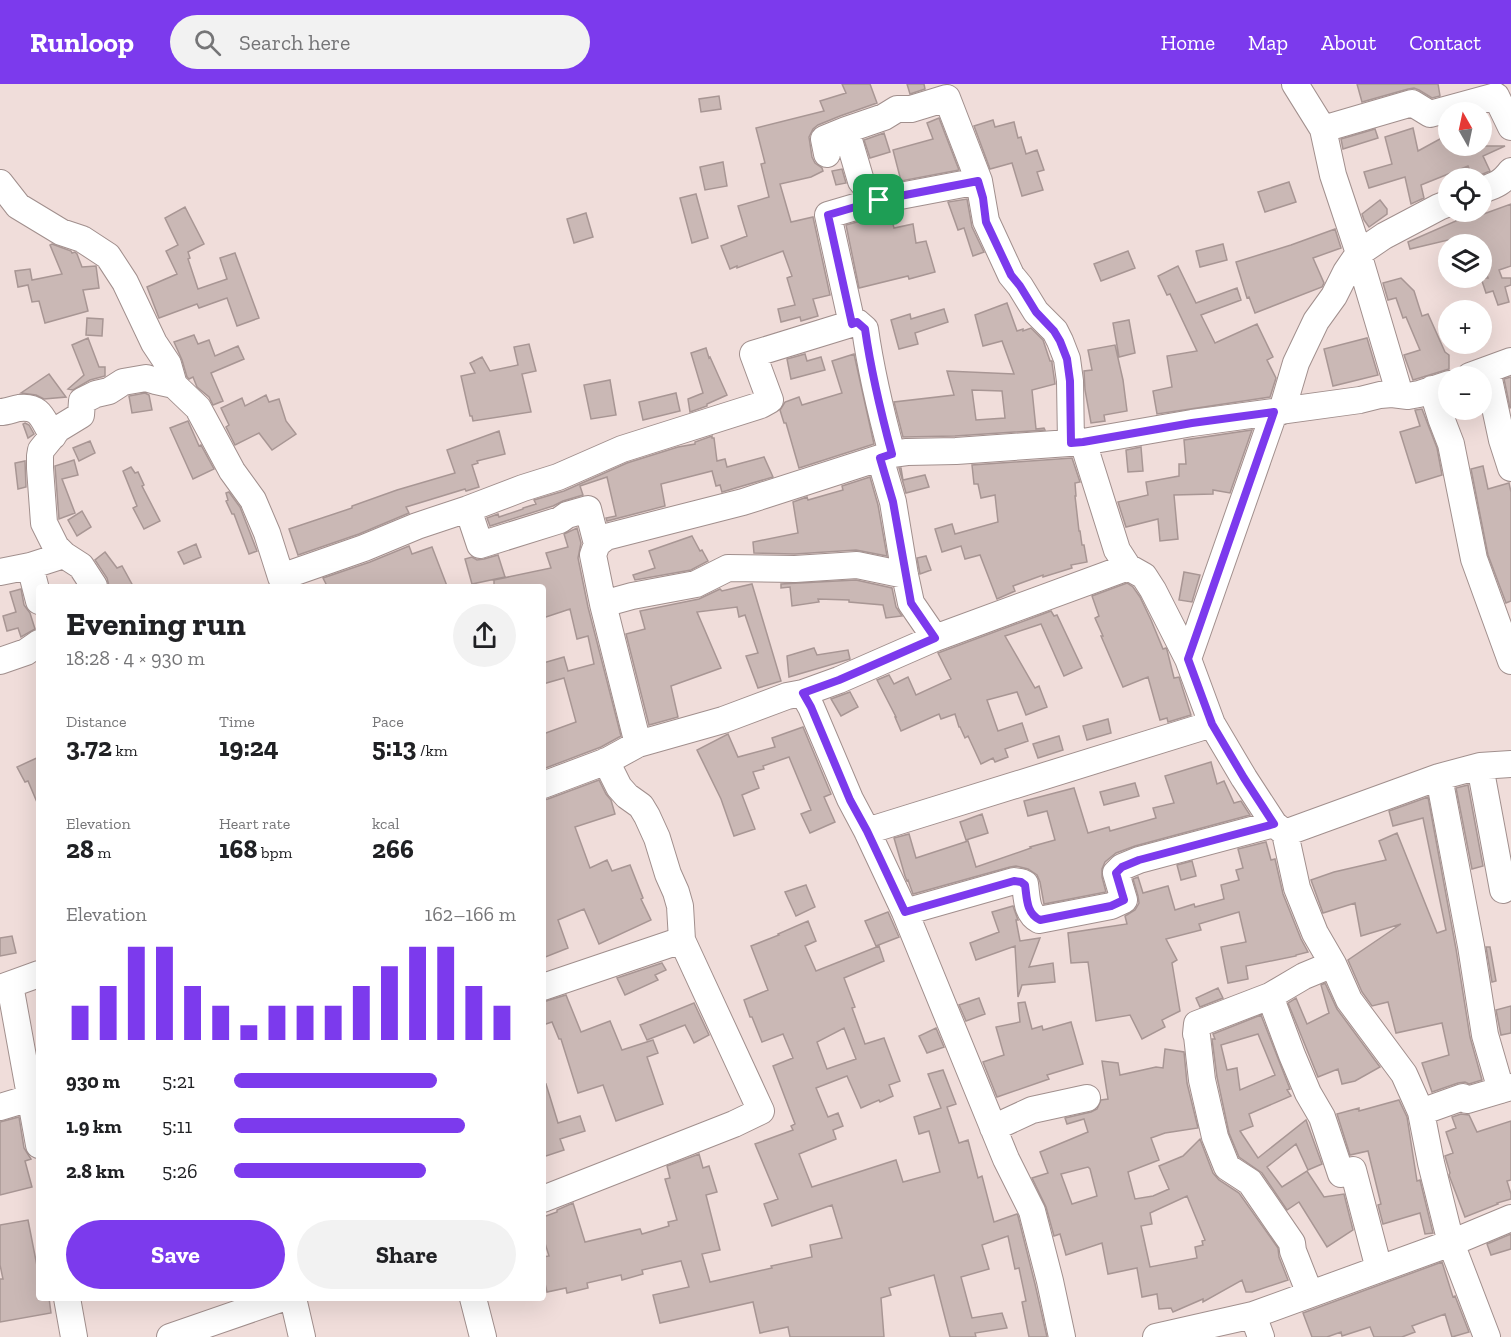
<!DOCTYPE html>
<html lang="en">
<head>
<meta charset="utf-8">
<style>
  body { margin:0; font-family:"Zilla Slab",serif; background:#f2f2f2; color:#202124; height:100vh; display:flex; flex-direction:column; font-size:22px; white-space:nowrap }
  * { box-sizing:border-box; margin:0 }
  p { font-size:20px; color:#757577 }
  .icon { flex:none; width:33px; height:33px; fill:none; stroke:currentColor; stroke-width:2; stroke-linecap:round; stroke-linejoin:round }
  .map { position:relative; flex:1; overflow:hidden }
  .panel { position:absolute; left:36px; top:500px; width:510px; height:717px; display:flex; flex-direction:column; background:#fff; border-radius:6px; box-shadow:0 6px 24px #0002 }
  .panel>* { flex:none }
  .needle { width:39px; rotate:351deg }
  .controls { position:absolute; left:1438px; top:18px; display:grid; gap:12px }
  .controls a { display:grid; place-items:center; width:54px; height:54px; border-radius:50%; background:#fff; box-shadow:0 6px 24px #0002; font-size:30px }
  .pin { position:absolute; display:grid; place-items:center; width:51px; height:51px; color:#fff; margin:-26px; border-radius:12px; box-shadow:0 3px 9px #0006 }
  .round { display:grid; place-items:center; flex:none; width:63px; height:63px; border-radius:32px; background:#f2f2f2 }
  .summary { display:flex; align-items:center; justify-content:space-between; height:102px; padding:0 30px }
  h1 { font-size:33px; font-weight:700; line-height:45px }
  .stats { display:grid; grid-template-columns:repeat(3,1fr); gap:9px; height:102px; padding:6px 30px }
  .stats div { display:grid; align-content:center }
  .stats b { font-size:26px; font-weight:700 }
  .stats small { font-size:16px; font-weight:400 }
  .stats p { font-size:16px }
  .chart { height:168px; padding:12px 30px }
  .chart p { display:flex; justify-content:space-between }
  .chart svg { width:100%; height:108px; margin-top:6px; stroke:#7c3aed; stroke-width:6 }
  .action { display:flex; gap:12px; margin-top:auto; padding:12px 30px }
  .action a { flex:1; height:69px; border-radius:36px; background:#7c3aed; color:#fff; font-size:24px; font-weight:700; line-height:69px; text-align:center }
  .action a+a { background:#f2f2f2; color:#202124 }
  ul { padding:0 30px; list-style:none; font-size:20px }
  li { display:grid; grid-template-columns:96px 72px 1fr; align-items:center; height:45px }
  li i { height:15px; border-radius:8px; background:#7c3aed }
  header { display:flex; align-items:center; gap:36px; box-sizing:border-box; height:84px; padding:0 30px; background:#7c3aed; color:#fff }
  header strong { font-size:28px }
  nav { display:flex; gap:33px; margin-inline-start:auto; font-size:21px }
  .search { width:420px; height:54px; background:#f2f2f2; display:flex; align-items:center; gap:15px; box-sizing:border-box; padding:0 21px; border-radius:33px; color:#757577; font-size:22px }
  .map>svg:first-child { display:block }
  .building { fill:#cab8b5; stroke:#a89694; stroke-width:1.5; fill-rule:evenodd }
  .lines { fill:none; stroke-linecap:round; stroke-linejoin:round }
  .minor-casing { stroke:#a18f8d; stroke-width:28 }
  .minor { stroke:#fff; stroke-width:26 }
  .route-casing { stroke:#fff; stroke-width:12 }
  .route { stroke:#7c3aed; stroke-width:8 }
</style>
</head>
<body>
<header>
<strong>Runloop</strong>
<div class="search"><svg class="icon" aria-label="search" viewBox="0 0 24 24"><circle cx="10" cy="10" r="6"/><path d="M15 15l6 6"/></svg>Search here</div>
<nav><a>Home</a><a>Map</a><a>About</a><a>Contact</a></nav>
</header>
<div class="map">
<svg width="1511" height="1253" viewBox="0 0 1511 1253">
  <rect width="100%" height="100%" fill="#f0ddda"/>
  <path class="building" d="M842,0H870L877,19L840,32L818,41L813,45L809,53L812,73L815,79L822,84L823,87L811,93L780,100L791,138L813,133L830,211L813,215L818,232L801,237L800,233L781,238L778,225L795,221L787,194L792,192L783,167L737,184V182L730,185L721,162L747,152L738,122L769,113L761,80L765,79L756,44L824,27L820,17L846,9Z
    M907,0H924L925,5L910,10Z
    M1357,0H1438L1440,12L1432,14L1419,6L1414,4L1408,5L1362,18Z
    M719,12L721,25L701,28L699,15Z
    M939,34L959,86L901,97L893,66L933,55L927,39Z
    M993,36L995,43L1014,38L1018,54L1021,53L1026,70L1037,66L1044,86L1037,88L1043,106L1022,112L1012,79L990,85L974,42Z
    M1413,44L1418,67L1449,50V62H1505L1483,72L1490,87L1473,94L1468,82L1421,101L1424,114L1411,120L1405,93L1369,104L1364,88L1392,80L1385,53Z
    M1375,45L1378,54L1343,65L1341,55Z
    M884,49L890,68L870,74L864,56Z
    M723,78L727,102L705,106L700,83Z
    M842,85L846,99L836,101L832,87Z
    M1289,98L1296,118L1265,128L1258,108Z
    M696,110L708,154L692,159L680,114Z
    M967,115L972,143L984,168L973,172L964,144L958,146L948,118Z
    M1380,116L1387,125V130L1369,143L1364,136L1362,130Z
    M1511,120V182L1499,186L1502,194H1511V201L1505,203L1509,218L1498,221L1493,207L1486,209L1481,194H1488L1482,175V160H1467L1464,153L1450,159L1448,156L1410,165L1408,158L1456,137L1454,133L1461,128H1476L1478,132Z
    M185,123L204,160L188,168L190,174L188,175L198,205L227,195L220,174L235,169L259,234L237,242L227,214L199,224L197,220L159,234L147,203L177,190L166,167L178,161L165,134Z
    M586,129L593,153L574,159L567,135Z
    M890,129L894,144L913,140L916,159L926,157L935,188L909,195L908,192L859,204L846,141Z
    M1335,145L1341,164L1313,174L1324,199L1322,203L1255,229L1249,213L1247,214L1236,178L1291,161Z
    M52,160L71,167L72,169L75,168L77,170L82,183L96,182L99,204L83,206L88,227L45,239L39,217L32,218L28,201L18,203L15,187L30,185L32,196L62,190L50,161Z
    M1223,160L1227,176L1200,183L1196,167Z
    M1128,167L1135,184L1101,197L1094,180Z
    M1178,182L1196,219L1237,204L1241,216L1201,231L1215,259L1257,240L1273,273L1267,276L1276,294L1270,313L1157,330L1153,307L1172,303L1167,272L1197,267L1170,210L1167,211L1158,192Z
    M1401,194L1414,207L1422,232L1428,230L1445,268L1449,271V285L1413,296L1404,271L1420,266L1406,233L1403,234L1396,214L1388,216L1383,199Z
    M1007,219L1017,247L1023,245V247L1031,244L1043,256L1050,277H1052V279L1055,300L1032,306L1036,345L1044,344L1045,346L955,352L903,353L894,318L954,311L947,287L1014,290L1002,257L983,262L975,231ZM972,306L1002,307L1005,334L976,336Z
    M944,225L948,238L915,249L918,260L899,265L891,236L910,230L911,235Z
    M87,234L103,235L102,252L86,251Z
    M1129,236L1135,269L1119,273L1113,239Z
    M194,251L198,260L209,256L215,272L238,262L244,275L211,289L223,317L213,321L209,313L197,303L193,293L189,295L187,293L182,276L174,258Z
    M88,254L99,283H105V292L90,296L73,306L68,305L84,291L72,261Z
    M1367,254L1378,291L1333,302L1324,265Z
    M529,260L536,287L522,290L531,328L473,337L472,332H470L461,292L475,289L470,279L482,273L490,287L518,281L514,263Z
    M1115,261L1123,296L1127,327L1104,331L1105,337L1091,339L1085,306L1084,287L1092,286L1088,266Z
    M706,264L709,274L710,273L727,311L707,320V322L690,328L688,315L703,309L691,269Z
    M805,270L807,277L821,273L825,286L791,295L787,275Z
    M854,270L874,360L799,384L786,339H784L780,326L785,318L799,313L802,321L842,309L832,277Z
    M49,290L66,313L44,315L36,311L21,309Z
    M1511,293V323L1510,324L1504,295Z
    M610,296L616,331L591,335L584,301Z
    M145,309L149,311L152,326L132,329L129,312Z
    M676,309L680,327L643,336L639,318Z
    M266,311L269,318L279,315L286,337L296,350L272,366L259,349L235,361L226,343L229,341L221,324L242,314L245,322Z
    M1422,325L1437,364L1442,391L1416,399L1400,348L1420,342L1415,326Z
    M188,337L199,362L201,361L214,385L193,395L170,344Z
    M25,339L29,341L34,350L28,354L23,340Z
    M1252,346L1230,409L1213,406V410L1174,411L1178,455L1160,457L1158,435L1126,443L1118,418L1148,411L1146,398L1179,392V380H1186L1184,356Z
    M499,347L505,370L477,377L478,379L472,381L479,403L466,407L465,405L406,423L409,429L359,450L298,471L289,445L352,424V422L397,406L455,389L447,366Z
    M712,352V354H714L717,377L725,375L727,383L764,373L773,393L722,408L720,401L716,402L712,387L661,400L665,422L607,437L606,434L616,432L607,393L580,402L583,411L563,417L553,422L490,442L487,434L498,430L499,433L523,425V424L536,420L534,416L564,407L627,379L678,363L695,360V358Z
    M90,357L95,369L79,377L73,364Z
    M1141,363L1143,387L1128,388L1126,366Z
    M1072,374L1080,398L1075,399L1076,412H1075L1079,447H1080L1082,461H1084L1087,478L1071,481L1072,484L1043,493V491L1013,502L1015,507L997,515L980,471L965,475L961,462L942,468L935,445L952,440L955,450L998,438L995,411L981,414L978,400H974L972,381Z
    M74,376L78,391L62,395L75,429L59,435L55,382Z
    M25,377L26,403L18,405L15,379Z
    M1483,382L1488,405L1509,399L1511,408V517L1506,519L1488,471L1471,385Z
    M131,383L135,389L138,388L144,401L142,402L160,437L144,445L133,424L137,422L123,387Z
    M899,384H901L903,396L925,391L929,403L906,409Z
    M870,393L878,421L887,472L856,466L795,470L754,469L753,458L798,449L793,418L807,413L808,416L843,406L842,402Z
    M229,408L240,423L257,467L249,470L234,430H232L226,417L228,416L226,409Z
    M82,427L91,443L77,452L68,436Z
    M577,444L581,459L578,474L588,523L621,652L601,663L543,685V650L576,638L564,594L543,600V579L564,573L568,587L594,580L588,552L577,555L570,525L543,534V502H494V496L551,484L546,469L568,463L564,450Z
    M692,452L700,467L702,466L708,477L691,486L635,496L633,491L655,484L649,467Z
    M196,460L201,473L184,480L178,468Z
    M409,462L412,470L432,463L447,502H327L323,494L370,478Z
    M105,468L117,484L122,482L133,502H109L107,494L95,476Z
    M498,471L505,493L472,500L465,475L472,473L477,476L484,475Z
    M926,472L931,486L920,490L917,474Z
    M1184,488L1200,491L1192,518L1179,516Z
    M856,496L892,504L896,523L902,532L886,534L883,521L849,518V516L818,515L819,518L792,522L790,503L781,504V500Z
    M1127,499L1133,503L1140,513L1151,536L1163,565L1166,564L1167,566L1174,594L1179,593L1191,631L1168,638L1167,634L1160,636L1148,593L1123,603L1101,552H1103L1095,534L1099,532L1092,512Z
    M752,500L781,597L758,604L746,572L758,569L745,531L739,533L737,523L697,528L721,584L671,602L678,633L649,641L626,550L645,545L640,527L699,515L720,505L722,507Z
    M21,505L24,521L30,529L35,545L21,553L18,544L7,547L3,532L16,528L10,508Z
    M1051,527L1054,532L1057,531L1082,584L1064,592L1041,540L1005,552L1035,604L1039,602L1047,623L1026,631L1017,608L987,616L998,647L1022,639L1028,657L1005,665L1008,673L995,678L993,674L981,680L968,652L965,654L960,643H959L955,630L941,635L939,630L901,647L895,633H896L877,596L889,591L894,600L908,593L916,611L951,595L938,569Z
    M814,564L817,571L848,566L850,575L789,593L787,572Z
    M850,608L858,623L841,632L831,615Z
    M1108,635L1111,649L1087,656L1083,642Z
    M803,643L831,710L824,713L835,738L810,749L801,730L811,726L789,673L763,682L764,685L753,688L759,704L742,711L755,745L734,752L721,715L697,666L728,650L738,673L775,663L772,654Z
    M1059,652L1063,666L1038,674L1033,660Z
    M39,673V723L28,697L25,698L17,683Z
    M1211,678L1217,700L1224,697L1234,719L1241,717L1250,731L1135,762L1116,769L1105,778L1102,785V793L1106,808L1044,820L1040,798L1037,791L1028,785L1016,782L1010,783L913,810L908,796L907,797L905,792L894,754L909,750L916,774L968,757L976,783L1031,764L1030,763L1055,756L1047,727L1028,732L1024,717L1074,704L1088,749L1109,743L1110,747L1156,734L1153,724L1174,719L1165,692Z
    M599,696L606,710L611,716L615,730L575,743L590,784L607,776L612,787L630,781L643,814L641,815L651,836L599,860L584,825L558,836L568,864L543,874V716L548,715Z
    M1135,699L1139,712L1104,721L1100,708Z
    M1468,701L1483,782L1472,785L1456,704Z
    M1428,713L1456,865L1470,953L1482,996L1469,1000L1465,998L1458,999L1432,1008L1422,979L1449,971L1442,939L1396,949L1388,918L1372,922L1362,908L1348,876L1401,840L1361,852L1355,819L1323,829L1311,796L1334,788L1386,776L1379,757L1397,749L1437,849L1446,846L1423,734L1393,742L1389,727Z
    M982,730L988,749L966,756L960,738Z
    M1266,758L1271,776L1275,775L1283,810L1301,855L1308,868L1296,871V872L1246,882L1248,895L1228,899L1221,863L1246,858L1239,828L1199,840L1201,846L1166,855L1177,876L1172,879L1180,927L1162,936L1165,943L1142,955L1130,931L1096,937L1088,878L1071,879L1068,849L1127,840L1125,832L1135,826L1139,819L1138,812L1133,795L1138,793L1143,809L1168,802L1175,826L1194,820L1195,823L1224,815L1221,801L1239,796L1236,786L1243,784L1238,765Z
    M1192,777L1196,792L1181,796L1177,781Z
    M806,801L815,823L796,832L785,808Z
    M1013,822L1018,836H1016L1020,857L1040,854L1029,883L1053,879L1055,898L1022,901L1018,913L1015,862L976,876L970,859L999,848L992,828Z
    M888,828L899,853L876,862L865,837Z
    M808,837L816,857L805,862L816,887L879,862L884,877L844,894L855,923L852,924L865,960L884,954L900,997L889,1001L893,1012L880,1018L879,1016L861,1024L847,992L816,1004L828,1033L838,1029L843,1042L833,1046L836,1055L799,1070L812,1103L896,1076L903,1098L940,1088L929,1047L919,1050L914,1033L941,1024L928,990L943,986L956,1020L947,1023L959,1059L968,1056L978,1094L982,1092L994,1138L1017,1130L1018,1132L1035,1200L1047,1253H1029L1022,1218L1026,1217L1019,1184L1015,1185L1008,1152L982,1161L989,1185L961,1193L972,1234L1002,1229L1007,1244L975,1249L976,1253H950L934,1191L889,1204L891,1211L881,1214L884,1253H790L788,1243L760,1249L753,1218L660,1239L653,1211L689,1203L681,1177L642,1186L643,1190L622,1196L621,1191L587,1199L588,1204L567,1209L566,1204L547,1208L543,1191V1173L549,1172L543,1153V1133L557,1128V1126L573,1119L585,1158L640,1145L642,1150L669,1142L668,1138L677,1136L665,1095L670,1094L667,1082L699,1070L703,1084L709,1082L717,1108L706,1111L720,1166L702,1170L710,1198L772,1184L771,1182L812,1173L810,1161L842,1154L832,1121L772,1142L764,1120L778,1115L755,1060L793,1046L791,1042L795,1040L773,982L793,974L783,950L762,958L752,933H750L744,916L768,906L751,862L779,851L778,850ZM844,944L856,975L827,985L817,958Z
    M12,852L16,869L0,872V854Z
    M1486,863H1490L1496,897L1492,898Z
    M662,879L666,886L655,891L658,896L625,911L617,894Z
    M1325,899L1337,925L1380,983L1355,997L1342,1000L1338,985L1318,993L1288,919L1296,914L1307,940L1329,929L1321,901Z
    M1218,904L1223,914L1200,923L1196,914Z
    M566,911L581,948L610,937L622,966L653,956L658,969L647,973L663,1020L616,1037L603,1001L578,1009L561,955H559L552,938L543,941V918Z
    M979,914L985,930L966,937L959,921Z
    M1025,918L1032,945L1042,942L1043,946L1071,938L1083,980L1047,991L1049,995L997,1013L983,978L1004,971L996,943L1020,938L1018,919Z
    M694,919L709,951L694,959L685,941L647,956L640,941Z
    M1511,922V949L1501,951L1496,926Z
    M1261,931L1290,1005L1287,1006L1291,1012L1249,1030L1253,1042L1240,1047L1258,1074L1306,1036L1322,1080L1308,1086L1296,1060L1267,1083L1282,1103L1307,1087L1324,1113L1344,1110L1353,1146L1327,1163L1299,1118L1287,1126L1262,1089L1239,1073L1229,1049L1217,993L1212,955H1215L1213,950ZM1258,950L1275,991L1240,1006L1237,984L1227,986L1221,961Z
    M936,944L944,963L927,969L919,952Z
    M1165,965L1184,968L1187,999L1198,1044L1165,1049L1151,1054L1159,1076L1128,1088L1135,1115L1153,1112L1169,1105L1159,1082L1183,1072L1200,1055L1213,1089L1219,1096L1239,1109L1278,1164L1279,1173L1288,1196L1252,1208H1246L1242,1196L1203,1218V1215L1173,1228L1171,1224L1159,1225L1157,1210L1142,1213L1137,1184L1108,1190L1102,1159L1066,1171L1060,1150L1054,1152L1046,1123L1032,1094L1048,1089L1040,1068L1088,1048L1084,1035L1067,1040L1065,1034L1091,1028L1097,1025L1101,1016L1108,1015L1102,977L1118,979L1120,991L1156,983L1163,984ZM1088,1083L1090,1085L1097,1112L1072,1120L1061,1090ZM1187,1112L1205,1156L1202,1157L1203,1161L1195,1163L1197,1174L1150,1183L1141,1142L1152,1140L1150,1129Z
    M546,1000L558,1039L580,1032L585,1047L560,1055L564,1066L543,1073V1001Z
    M1399,1016L1407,1033L1417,1097L1420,1096L1433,1149L1425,1150L1420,1129L1383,1140L1378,1121L1381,1120L1368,1067L1350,1071L1337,1030L1359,1024V1027Z
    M1461,1030L1469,1031L1477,1048L1511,1037V1096L1507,1097L1511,1110V1115L1497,1119L1498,1120L1465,1133L1449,1091L1450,1089L1445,1072L1453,1069L1446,1048L1456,1044L1452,1033Z
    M19,1033L24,1064L31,1075L25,1077L32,1103L0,1111V1038Z
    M28,1136L37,1182L39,1181V1214H49L51,1229L0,1238V1195H3L0,1181V1141Z
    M1511,1150V1165L1491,1171L1487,1160Z
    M1442,1178L1453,1213L1455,1212L1469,1248L1452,1253L1445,1230L1412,1242L1415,1248L1402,1253H1374L1370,1243L1342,1252L1341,1248L1327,1253H1312L1303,1229Z"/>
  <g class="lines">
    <defs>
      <path id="minor" d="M1295,0L1323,45L1333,91L1359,169L1360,176L1400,311
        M1323,45L1412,19L1430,30L1496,12L1511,43
        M846,46L884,33L897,25H911L947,14L979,97L879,116L828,131L852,240
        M827,70L824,55L846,46L861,97L870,108L879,116
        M979,97L986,137L1011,191L1020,202L1036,228L1055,247L1060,257L1067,275L1070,297L1071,359
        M0,99L18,122L61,148L82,155L108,172L125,198L154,259L168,280L174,301L198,324L232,387L253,416L267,449L281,493L285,502
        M1482,106C1496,101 1502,99 1511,87
        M1487,286L1502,356L1511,384
        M1470,292L1511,277
        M1432,305L1441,334L1451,360L1474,475L1511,577
        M0,328C7,328 13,325 19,324C42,321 43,338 53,352
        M1280,328L1283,323L1296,279L1316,237L1334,212L1346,188L1359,169L1384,152L1439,123L1449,119
        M1083,358L1117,466L1128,483L1144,492L1153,506L1188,575L1212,640L1244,694L1274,740L1285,749L1297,804L1315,849L1333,880L1349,916L1404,990L1421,1028L1431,1079L1451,1159L1487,1253
        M880,374L893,418L905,491L911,519L935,554
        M468,425L523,404L558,393L622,365L761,321L770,316L753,270L857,238L865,245C871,287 881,329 892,370
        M30,482L39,517
        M0,488L30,482L64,471
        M281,493L364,464L417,442L468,425L480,461L560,436L567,431L588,425L597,460
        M94,502L81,482L64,471L56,463L44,439L40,384V372L41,366L58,345L81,331L82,317L96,310L109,307L123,298L146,294L156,297L174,301
        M603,520L632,512L696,500L728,484L795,485L857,481L905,491
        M1188,575L1274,329
        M0,577L26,568L39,559
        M803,609L839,596L935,554L1128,483
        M638,660L603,520L593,471L597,460L606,453L743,418L892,370L907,368L956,367L1083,358L1192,339L1360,316L1380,311L1392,310L1408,312L1419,310L1449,300
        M1480,682L1503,806
        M1439,693L1471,862L1485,951L1501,1006
        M543,701L607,677L638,660L723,636L787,612L803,609L811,623L850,715L867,747L905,828L1006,1075L1032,1127L1050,1197L1062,1253
        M867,747L1212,640
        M1285,749L1439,693L1480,682L1511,680
        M905,828L1014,797L1021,798L1025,800C1027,814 1026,829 1039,836L1111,822L1124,816L1116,789L1122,783L1139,776L1274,740
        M10,901L39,1061
        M543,903L682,856
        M0,904L39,890
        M1270,912L1292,971L1308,1009L1322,1033L1341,1090L1353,1086L1379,1185
        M0,1023L30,1014
        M1421,1028L1463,1013L1467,1016L1511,1003
        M993,1044L1032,1026L1087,1014
        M543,1115L734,1040L761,1027L682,856L680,822L676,808L668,790L657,754L647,732L641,722L627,712L619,703L606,677
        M1310,1210L1293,1167L1292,1159L1250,1098L1227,1083L1215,1053L1202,996L1197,952L1196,950L1197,940L1270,912L1304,892L1333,880
        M67,1214L74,1253
        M293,1214L302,1253
        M473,1214L483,1253
        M1253,1231L1261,1253
        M170,1253L283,1214
        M1156,1253L1253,1231L1451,1159L1511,1134"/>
    </defs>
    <use href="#minor" class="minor-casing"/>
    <use href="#minor" class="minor"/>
  </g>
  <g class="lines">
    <defs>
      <path id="route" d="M978,97L983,114L986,138L1011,191L1020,202L1036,228L1054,247L1060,257L1067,275L1070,297L1071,359L1083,358L1192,339L1274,328L1188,575L1212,640L1244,694L1274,740L1139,776L1122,783L1116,789L1124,816L1111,822L1040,836C1026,829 1027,814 1025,801L1021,798L1014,797L905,828L867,747L850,716L811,623L803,609L839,596L935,554L911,519L893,418L880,374L892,370C881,329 871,287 865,245L857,238L852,240L828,131L879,116Z"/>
    </defs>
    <use href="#route" class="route-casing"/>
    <use href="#route" class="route"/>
  </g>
</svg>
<div class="controls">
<a><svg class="needle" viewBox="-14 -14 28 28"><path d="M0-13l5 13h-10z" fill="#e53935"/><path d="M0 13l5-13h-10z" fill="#757577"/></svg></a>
<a><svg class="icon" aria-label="locate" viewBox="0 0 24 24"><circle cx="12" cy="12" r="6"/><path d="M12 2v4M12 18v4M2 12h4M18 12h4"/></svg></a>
<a><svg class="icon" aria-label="layers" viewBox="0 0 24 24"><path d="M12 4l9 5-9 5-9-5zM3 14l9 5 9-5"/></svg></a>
<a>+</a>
<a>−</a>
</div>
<div class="pin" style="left:879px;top:116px;background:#1e9e55"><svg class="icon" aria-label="arrive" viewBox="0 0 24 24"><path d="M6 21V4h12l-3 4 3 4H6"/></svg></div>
<section class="panel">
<div class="summary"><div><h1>Evening run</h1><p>18:28 · 4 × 930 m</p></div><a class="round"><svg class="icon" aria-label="share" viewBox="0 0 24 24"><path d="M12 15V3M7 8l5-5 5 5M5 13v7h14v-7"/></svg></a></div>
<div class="stats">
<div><p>Distance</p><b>3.72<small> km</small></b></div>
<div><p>Time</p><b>19:24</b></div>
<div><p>Pace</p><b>5:13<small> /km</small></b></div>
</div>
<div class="stats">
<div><p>Elevation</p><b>28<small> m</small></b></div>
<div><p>Heart rate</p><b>168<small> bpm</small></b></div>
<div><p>kcal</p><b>266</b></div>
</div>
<div class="chart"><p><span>Elevation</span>162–166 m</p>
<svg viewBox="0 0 160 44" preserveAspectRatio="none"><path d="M5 44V30M15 44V22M25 44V6M35 44V6M45 44V22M55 44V30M65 44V38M75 44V30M85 44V30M95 44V30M105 44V22M115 44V14M125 44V6M135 44V6M145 44V22M155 44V30"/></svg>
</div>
<ul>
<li><b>930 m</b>5:21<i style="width:72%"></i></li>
<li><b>1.9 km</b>5:11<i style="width:82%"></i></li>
<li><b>2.8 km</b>5:26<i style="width:68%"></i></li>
</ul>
<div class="action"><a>Save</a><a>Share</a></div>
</section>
</div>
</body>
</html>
